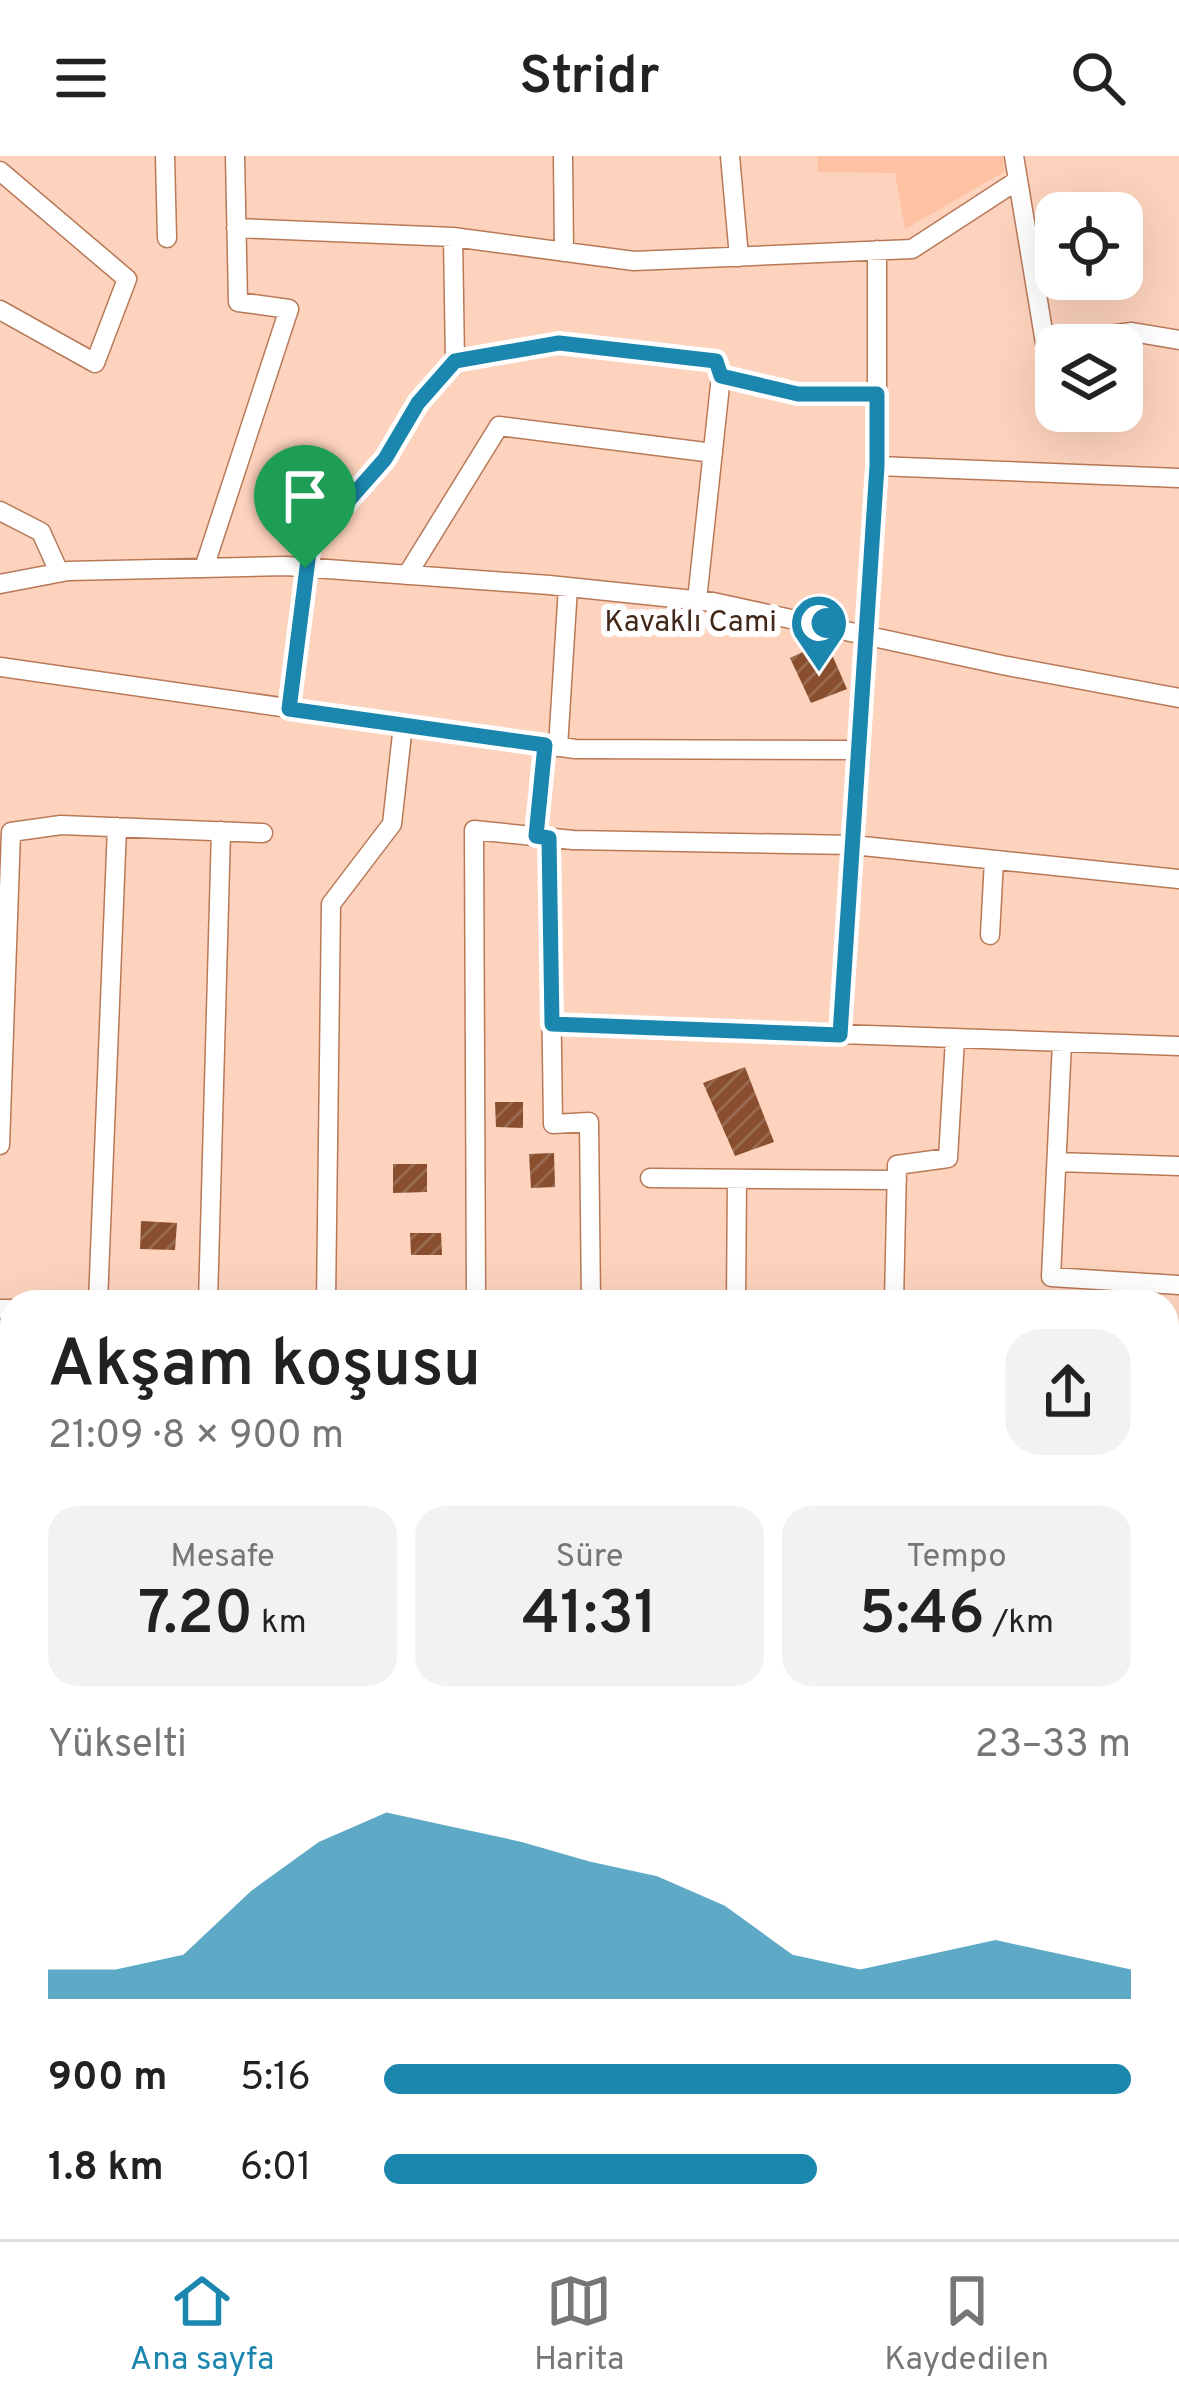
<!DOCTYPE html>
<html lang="tr">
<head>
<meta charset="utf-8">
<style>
  body { margin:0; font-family:Overpass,sans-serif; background:#f2f2f2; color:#222; height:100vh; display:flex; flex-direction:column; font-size:45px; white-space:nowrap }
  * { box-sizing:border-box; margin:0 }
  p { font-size:39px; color:#767676 }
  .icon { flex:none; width:66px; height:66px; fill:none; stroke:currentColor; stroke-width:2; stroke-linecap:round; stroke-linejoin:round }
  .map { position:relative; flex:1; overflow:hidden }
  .side { position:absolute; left:0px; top:1134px; width:1179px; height:951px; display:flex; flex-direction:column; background:#fff; border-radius:36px 36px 0 0; box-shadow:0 12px 48px #0002 }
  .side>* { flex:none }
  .controls { position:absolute; left:1035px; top:36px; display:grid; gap:24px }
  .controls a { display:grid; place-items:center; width:108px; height:108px; border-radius:24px; background:#fff; box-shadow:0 12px 48px #0002; font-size:60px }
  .pin { position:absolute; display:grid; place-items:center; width:102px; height:102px; color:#fff; margin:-123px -51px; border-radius:50% 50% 50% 0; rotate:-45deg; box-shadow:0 0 12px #0007 }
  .pin .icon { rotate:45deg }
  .round { display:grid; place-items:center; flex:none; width:126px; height:126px; border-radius:36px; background:#f2f2f2 }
  .overview { display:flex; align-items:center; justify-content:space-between; height:204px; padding:0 48px }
  h1 { font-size:66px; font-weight:600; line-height:90px }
  .figures { display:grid; grid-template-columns:repeat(3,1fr); gap:18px; height:204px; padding:12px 48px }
  .figures div { display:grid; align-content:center; border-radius:30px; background:#f2f2f2; text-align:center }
  .figures b { font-size:60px; font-weight:600 }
  .figures small { font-size:33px; font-weight:400 }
  .figures p { font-size:33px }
  .chart { height:336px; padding:24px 48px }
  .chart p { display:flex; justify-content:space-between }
  .chart svg { width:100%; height:216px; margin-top:12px; fill:#1b86ae; opacity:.7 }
  ul { padding:0 48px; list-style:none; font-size:39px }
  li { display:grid; grid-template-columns:192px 144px 1fr; align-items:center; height:90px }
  li i { height:30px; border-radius:15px; background:#1b86ae }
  header { display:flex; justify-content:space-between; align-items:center; height:156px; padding:0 48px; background:#fff; font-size:54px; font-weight:600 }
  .menu { display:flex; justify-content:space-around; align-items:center; height:168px; border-top:3px solid #e0e0e0; background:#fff; font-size:33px; color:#767676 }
  .menu a { display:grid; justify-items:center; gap:6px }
  .menu .selected { color:#1b86ae }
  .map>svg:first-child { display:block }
  .built { fill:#fec2a2 }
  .building { fill:url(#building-hatch) }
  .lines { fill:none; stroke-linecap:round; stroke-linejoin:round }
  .minor-casing { stroke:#b87957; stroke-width:21 }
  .tertiary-casing { stroke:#b87957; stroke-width:24 }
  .secondary-casing { stroke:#b87957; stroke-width:27 }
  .minor { stroke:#fff; stroke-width:18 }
  .tertiary { stroke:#fff; stroke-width:21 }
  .secondary { stroke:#fff; stroke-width:24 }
  .route-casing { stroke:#fff; stroke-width:24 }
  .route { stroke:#1b86ae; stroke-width:15 }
  .labels { text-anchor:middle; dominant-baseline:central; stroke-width:12; stroke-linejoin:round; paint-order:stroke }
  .poi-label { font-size:30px; fill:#43281a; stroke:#fefefe; text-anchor:end }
</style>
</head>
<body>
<header><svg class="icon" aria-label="menu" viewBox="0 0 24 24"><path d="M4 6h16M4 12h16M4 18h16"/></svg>Stridr<svg class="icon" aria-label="search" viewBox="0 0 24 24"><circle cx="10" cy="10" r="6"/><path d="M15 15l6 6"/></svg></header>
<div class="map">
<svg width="1179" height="2083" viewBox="0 0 1179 2083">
  <defs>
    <pattern id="building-hatch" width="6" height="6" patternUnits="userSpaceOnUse" patternTransform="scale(3)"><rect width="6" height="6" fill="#894e2d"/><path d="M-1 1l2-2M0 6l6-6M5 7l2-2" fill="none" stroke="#986a50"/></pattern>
  </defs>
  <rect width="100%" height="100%" fill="#fdd3bd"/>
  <path class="built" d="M817,0H1003L1004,16L905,73L895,17L818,16Z
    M0,1711H12V1869L0,1870Z"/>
  <path class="building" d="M826,485L847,533L811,547L790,502Z
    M745,911L774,986L735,1000L703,927Z
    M495,946H523V972L496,971Z
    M554,997L555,1031L531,1032L529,998Z
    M393,1008H427V1036L393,1037Z
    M141,1065L177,1067L175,1094L140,1093Z
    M410,1077H441L442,1099H411Z
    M486,2073H543L541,2083H484Z"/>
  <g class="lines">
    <defs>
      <path id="minor" d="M165,0L167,82
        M563,0L564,96
        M730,0L739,101
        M1014,0L1045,187L1132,176L1179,184
        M0,15L127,123L95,207L0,154
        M236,72L453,81L634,105L912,93L1018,24
        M453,81L455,205
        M877,310L1179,322
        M0,355L41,376L59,416
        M204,412L289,153L238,146L235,0
        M407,419L499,270L713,297
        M0,428L68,415L286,410L549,429L713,446L1002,509L1179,542
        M697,444L721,220L798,239L877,238
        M0,511L575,593L859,594
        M289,552L310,388L385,303L418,247L455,205L559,187L716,205L721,220
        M558,591L568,431
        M536,680L545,589
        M549,682L553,968L589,966L591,1146
        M990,779L994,704
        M552,868L1179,890
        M840,879L877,310V94
        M1062,886L1051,1121L1179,1129
        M0,989L11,676L61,669L263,677
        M1057,1006L1179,1010
        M650,1022L897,1024
        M98,1146L117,671
        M208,1146L221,675
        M326,1146L331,748L392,668L403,569
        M476,1146L474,674L573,684L853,689L1179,723
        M736,1146L737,1023
        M894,1146L897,1009L948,1002L955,883
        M0,1153H12
        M1167,1203L1179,1202
        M0,1248L12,1256
        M1167,1703L1179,1705
        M0,1887H12
        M1167,1969L1177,1930
        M1167,2042L1179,2047
        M337,2083L339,2073
        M744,2083L747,2073
        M1138,2083L1141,2073"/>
      <path id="tertiary" d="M1167,1491L1179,1465
        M584,2083L586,2073
        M942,2083L945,2073"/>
      <path id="secondary" d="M0,1469L12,1473
        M0,1495L12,1500
        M0,1519L12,1523
        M0,1556L12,1560
        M1167,1904H1179
        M1167,1929L1179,1930"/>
    </defs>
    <use href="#minor" class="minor-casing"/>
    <use href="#tertiary" class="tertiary-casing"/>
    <use href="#secondary" class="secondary-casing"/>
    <use href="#minor" class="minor"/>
    <use href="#tertiary" class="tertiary"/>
    <use href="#secondary" class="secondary"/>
  </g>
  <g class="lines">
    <defs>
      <path id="route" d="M559,187L716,205L721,220L798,238H877V310L840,879L552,868L549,682L536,680L545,589L289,553L310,388L385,303L418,247L455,205Z"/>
    </defs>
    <use href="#route" class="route-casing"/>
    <use href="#route" class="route"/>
  </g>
  <defs>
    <symbol id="mosque-pin" viewBox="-11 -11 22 30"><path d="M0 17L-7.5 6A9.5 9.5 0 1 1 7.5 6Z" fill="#1b86ae" stroke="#fefefe"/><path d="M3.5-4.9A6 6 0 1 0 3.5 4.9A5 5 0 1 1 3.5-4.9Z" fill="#fff"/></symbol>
  </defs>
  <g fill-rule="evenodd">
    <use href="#mosque-pin" x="786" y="434" width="66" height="90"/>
  </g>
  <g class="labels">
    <g class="poi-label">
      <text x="777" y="467">Kavaklı Cami</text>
    </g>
  </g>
</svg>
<div class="controls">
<a><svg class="icon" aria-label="locate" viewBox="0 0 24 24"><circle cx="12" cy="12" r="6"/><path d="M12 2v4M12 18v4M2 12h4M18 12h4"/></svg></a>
<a><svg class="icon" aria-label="layers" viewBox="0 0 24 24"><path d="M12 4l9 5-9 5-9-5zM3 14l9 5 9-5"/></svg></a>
</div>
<div class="pin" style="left:305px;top:412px;background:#1e9e55"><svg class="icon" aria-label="arrive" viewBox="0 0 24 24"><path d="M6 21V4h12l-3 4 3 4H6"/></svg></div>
<section class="side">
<div class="overview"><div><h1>Akşam koşusu</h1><p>21:09 · 8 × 900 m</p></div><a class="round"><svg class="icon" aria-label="share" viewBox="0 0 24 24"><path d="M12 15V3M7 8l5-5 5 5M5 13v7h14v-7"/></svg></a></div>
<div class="figures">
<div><p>Mesafe</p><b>7.20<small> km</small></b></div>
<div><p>Süre</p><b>41:31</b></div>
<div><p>Tempo</p><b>5:46<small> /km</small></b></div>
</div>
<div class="chart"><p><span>Yükselti</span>23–33 m</p>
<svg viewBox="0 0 160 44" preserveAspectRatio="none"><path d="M0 44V38L10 38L20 35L30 22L40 12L50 6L60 9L70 12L80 16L90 19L100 25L110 35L120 38L130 35L140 32L150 35L160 38V44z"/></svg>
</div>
<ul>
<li><b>900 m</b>5:16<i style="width:100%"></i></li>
<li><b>1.8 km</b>6:01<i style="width:58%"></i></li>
</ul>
</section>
</div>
<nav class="menu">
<a class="selected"><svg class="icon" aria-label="home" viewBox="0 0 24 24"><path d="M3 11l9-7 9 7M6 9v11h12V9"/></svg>Ana sayfa</a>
<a><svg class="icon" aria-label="map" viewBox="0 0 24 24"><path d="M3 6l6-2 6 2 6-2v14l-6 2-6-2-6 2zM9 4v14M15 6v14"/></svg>Harita</a>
<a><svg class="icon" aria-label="saved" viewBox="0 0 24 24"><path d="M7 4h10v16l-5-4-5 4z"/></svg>Kaydedilen</a>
</nav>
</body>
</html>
